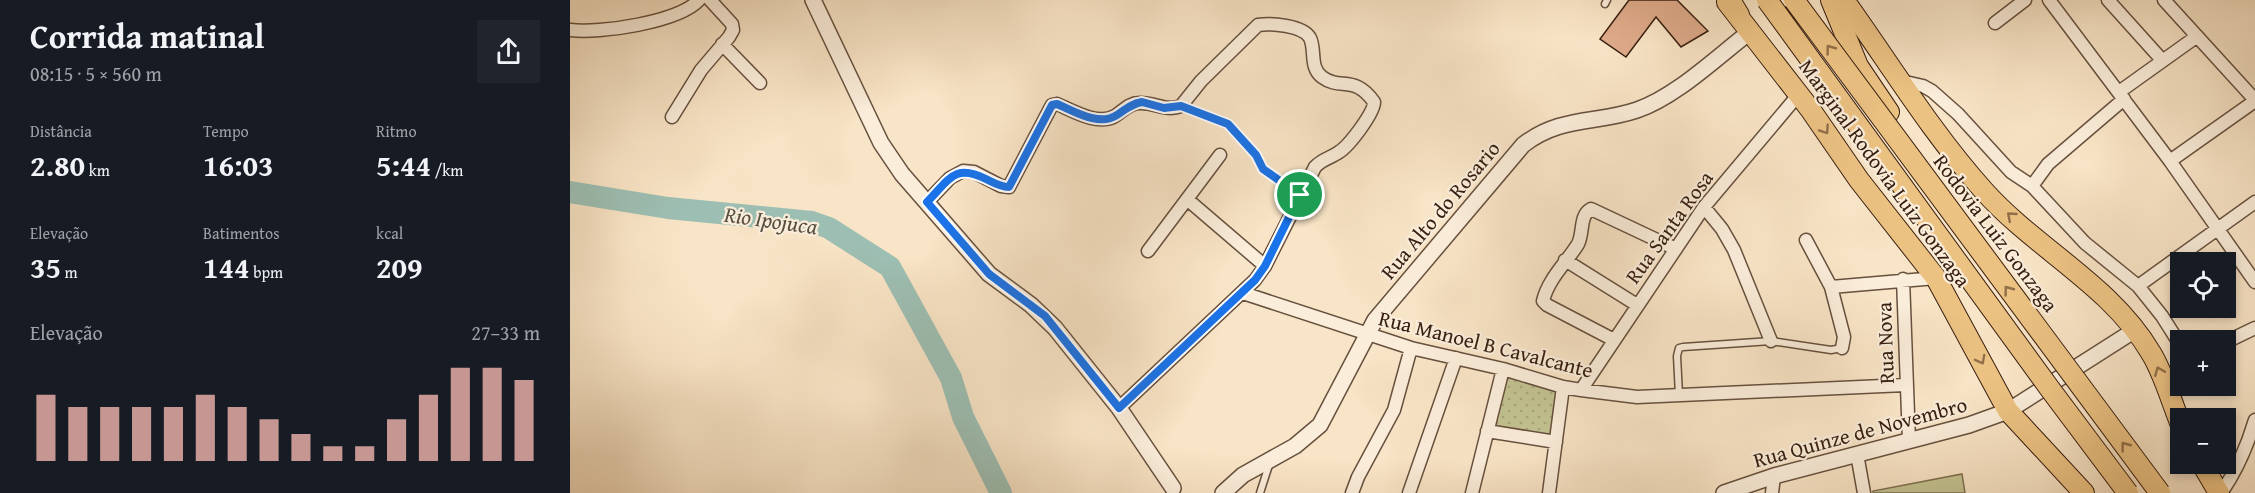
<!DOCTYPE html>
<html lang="pt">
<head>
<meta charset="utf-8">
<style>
  body { margin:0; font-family:"Gentium Book Plus",serif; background:#20242c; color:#f1f3f6; height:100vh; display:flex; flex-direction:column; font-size:22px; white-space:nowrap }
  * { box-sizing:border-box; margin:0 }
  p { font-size:20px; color:#9ea1a6 }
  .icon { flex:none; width:33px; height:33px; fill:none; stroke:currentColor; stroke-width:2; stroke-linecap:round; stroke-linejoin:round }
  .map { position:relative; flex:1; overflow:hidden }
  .details { display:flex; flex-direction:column; background:#171b24; width:570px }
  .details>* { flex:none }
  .controls { position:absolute; left:1600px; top:252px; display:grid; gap:12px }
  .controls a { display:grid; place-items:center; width:66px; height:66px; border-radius:0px; background:#171b24; box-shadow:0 3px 9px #0003; font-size:30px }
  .pin { position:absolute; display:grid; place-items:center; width:51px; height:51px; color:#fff; margin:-26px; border:3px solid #fff; border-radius:50%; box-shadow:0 2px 6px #0007 }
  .round { display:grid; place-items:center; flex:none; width:63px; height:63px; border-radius:0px; background:#20242c }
  .summary { display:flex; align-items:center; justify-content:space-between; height:102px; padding:0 30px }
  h1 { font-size:33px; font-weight:700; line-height:45px }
  .metrics { display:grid; grid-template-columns:repeat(3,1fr); gap:9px; height:102px; padding:6px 30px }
  .metrics div { display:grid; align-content:center }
  .metrics b { font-size:30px; font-weight:700 }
  .metrics small { font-size:16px; font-weight:400 }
  .metrics p { font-size:16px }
  .chart { height:168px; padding:12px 30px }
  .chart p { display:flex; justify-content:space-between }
  .chart svg { width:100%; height:108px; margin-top:6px; stroke:#c59692; stroke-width:6 }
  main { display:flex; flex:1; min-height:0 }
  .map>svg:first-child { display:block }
  .park { fill:url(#park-dots); stroke:#7d7050; stroke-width:1.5 }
  .garden { fill:#c3c291; stroke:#7d7050; stroke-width:1.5 }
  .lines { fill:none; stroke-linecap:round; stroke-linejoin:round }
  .river { stroke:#9dbfb3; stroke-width:22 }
  .building { fill:#deaa8a; stroke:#371e10; stroke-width:1.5 }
  .service-casing { stroke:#67503e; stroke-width:9 }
  .minor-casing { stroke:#67503e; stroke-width:15 }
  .tertiary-casing { stroke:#67503e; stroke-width:18 }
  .primary-casing { stroke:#371e10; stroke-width:22 }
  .trunk-casing { stroke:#371e10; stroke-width:22 }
  .path { stroke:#371e10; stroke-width:2; stroke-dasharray:1.5 3; stroke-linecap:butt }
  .service { stroke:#faedda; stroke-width:6 }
  .minor { stroke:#faedda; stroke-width:12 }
  .tertiary { stroke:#faedda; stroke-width:15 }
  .primary { stroke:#ecc283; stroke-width:20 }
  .trunk { stroke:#ecc283; stroke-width:20 }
  .trunk-bridge-casing { stroke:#371e10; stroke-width:22; stroke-linecap:butt }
  .trunk-bridge { stroke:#ecc283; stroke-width:20 }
  .oneway { stroke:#92704a }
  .route-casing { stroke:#fff; stroke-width:12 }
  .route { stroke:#1a73e8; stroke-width:8 }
  .labels { text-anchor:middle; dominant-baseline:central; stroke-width:4.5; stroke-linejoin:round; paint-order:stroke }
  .street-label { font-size:21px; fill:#371e10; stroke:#faedda }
  .water-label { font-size:22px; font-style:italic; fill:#564e41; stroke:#faedda }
</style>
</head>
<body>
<main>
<section class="details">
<div class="summary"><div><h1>Corrida matinal</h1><p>08:15 · 5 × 560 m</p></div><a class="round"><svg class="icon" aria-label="share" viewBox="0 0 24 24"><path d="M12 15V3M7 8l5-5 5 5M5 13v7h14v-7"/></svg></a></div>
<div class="metrics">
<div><p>Distância</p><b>2.80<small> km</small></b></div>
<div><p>Tempo</p><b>16:03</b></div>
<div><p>Ritmo</p><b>5:44<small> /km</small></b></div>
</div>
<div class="metrics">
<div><p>Elevação</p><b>35<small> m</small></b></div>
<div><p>Batimentos</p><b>144<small> bpm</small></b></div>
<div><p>kcal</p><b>209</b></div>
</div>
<div class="chart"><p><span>Elevação</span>27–33 m</p>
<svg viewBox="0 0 160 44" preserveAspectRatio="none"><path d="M5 44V17M15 44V22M25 44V22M35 44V22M45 44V22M55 44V17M65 44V22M75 44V27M85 44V33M95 44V38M105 44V38M115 44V27M125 44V17M135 44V6M145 44V6M155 44V11"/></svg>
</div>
</section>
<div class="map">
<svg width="1685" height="493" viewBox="0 0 1685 493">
  <defs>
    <pattern id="park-dots" width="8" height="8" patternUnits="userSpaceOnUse" patternTransform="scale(1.5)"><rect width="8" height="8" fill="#c3c291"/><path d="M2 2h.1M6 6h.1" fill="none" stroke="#a8a67c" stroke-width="1.8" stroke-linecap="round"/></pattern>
  </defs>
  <rect width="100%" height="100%" fill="#f8e4c6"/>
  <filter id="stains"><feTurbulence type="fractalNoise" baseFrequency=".00333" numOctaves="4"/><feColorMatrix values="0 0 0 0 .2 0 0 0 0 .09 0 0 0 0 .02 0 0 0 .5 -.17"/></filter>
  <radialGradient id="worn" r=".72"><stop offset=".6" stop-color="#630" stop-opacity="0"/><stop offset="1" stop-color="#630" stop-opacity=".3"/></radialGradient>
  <path class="park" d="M935,373L990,388L983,437L921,427Z"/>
  <path class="garden" d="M1392,474L1395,493H1303V491Z"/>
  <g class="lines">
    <path class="river" d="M0,192L98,208L242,222L259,228L320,267L381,378L393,417L431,493"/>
  </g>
  <path class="building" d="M1059,0H1107L1138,31L1111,47L1086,17L1056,57L1030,39Z"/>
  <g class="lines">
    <defs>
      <path id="service" d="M1035,4L1037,0
        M1109,395L1107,356L1109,348L1113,347L1201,341L1261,350L1272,348
        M690,493L700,462"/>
      <path id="minor" d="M1479,0L1600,161L1685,282
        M1538,0L1592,60
        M1594,0L1685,100
        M1425,23L1455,0
        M0,30C29,34 109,22 129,0
        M152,44L190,83
        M1331,81L1353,86L1362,91L1388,114L1441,172L1462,186
        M1549,92L1626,37
        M1554,99L1478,164L1462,186L1515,243L1568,286L1592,316L1611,346
        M102,117L131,70L159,37L163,30L162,24L140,0
        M1600,161L1685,101
        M618,200L695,266
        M357,202L380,178L393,171L404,172L431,186L439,187L482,105L487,104C503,111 528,126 545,116C553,111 559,103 569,103C584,102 596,112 611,106L631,81L688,25C700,23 733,25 740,38C746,50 739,67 752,77C771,91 784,74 804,102C804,113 779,146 769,152C761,158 752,159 745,167L695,266L685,280L549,408
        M1134,207L1152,229L1164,250L1201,341
        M1236,240L1261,287L1274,337L1272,348
        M578,251L650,155
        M995,260L1067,305
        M1333,279L1339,441
        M1568,286L1685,202
        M1261,287L1366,278
        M673,293L841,348L933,369L993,387L1011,390L1067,397L1335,385
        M1044,340L977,305L973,301C978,279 997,262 1008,244C1014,232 1009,216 1021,209L1106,249
        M1656,342L1685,328
        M1011,390L1134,207L1229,94
        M917,431L986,442
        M1287,454L1294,493
        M782,493L788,477L824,410L841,348
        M839,493L886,358
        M902,493L933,369
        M979,493L993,387
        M1202,493L1204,476
        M1651,493C1667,470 1677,447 1685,420"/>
      <path id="tertiary" d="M243,0L311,143L332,174L419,274L461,305L485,328L549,408L603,488
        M653,493L673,475L725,446L750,425L805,320L953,145C990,116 1026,124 1067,110C1106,97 1148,56 1181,31
        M1154,493L1204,476L1399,425L1438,411L1565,330"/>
      <path id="primary" d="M1274,0C1320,64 1361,132 1414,191C1466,249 1541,285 1581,353C1594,374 1601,401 1611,425
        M1157,2L1240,109L1289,180L1366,278L1438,411L1514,493
        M1632,464L1649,493"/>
      <path id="trunk" d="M1160,0L1169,15
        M1261,0L1288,66L1319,112"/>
    </defs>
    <use href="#service" class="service-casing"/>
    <use href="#minor" class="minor-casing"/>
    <use href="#tertiary" class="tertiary-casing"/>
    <use href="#primary" class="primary-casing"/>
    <use href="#trunk" class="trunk-casing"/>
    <path class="path" d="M622,111L658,124L672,142L686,155L693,169L720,188"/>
    <use href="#service" class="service"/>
    <use href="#minor" class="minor"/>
    <use href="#tertiary" class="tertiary"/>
    <use href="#primary" class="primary"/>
    <use href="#trunk" class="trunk"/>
    <defs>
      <path id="trunk-bridge" d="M1197,0L1480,389L1558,493
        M1224,0L1590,493"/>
    </defs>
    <use href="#trunk-bridge" class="trunk-bridge-casing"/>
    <use href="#trunk-bridge" class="trunk-bridge"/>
  </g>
  <defs><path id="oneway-chevron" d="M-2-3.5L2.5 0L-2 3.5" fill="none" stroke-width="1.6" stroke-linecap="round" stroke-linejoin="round" transform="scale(1.5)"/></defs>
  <g class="oneway">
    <use href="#oneway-chevron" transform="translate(1260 49) rotate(-127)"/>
    <use href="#oneway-chevron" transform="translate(1255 130) rotate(56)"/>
    <use href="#oneway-chevron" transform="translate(1441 216) rotate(-139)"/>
    <use href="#oneway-chevron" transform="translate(1438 290) rotate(-127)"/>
    <use href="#oneway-chevron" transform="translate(1411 360) rotate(62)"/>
    <use href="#oneway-chevron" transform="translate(1589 371) rotate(-112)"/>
    <use href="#oneway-chevron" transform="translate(1555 446) rotate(-127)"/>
  </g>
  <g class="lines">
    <defs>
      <path id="route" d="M572,102L594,108L611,106L658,124L686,155L693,169L730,195L695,266L685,280L549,408L475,316L419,274L357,202C379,180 384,163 416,179C424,183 431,187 439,187L482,105L487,104C504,111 529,127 547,115C556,109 561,104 572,102Z"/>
    </defs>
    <use href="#route" class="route-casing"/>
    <use href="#route" class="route"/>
  </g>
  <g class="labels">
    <g class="street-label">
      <text transform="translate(1315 173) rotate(54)">Marginal Rodovia Luiz Gonzaga</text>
      <text transform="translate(870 210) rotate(-50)">Rua Alto do Rosario</text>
      <text transform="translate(1099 227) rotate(-54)">Rua Santa Rosa</text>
      <text transform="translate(1426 233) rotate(53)">Rodovia Luiz Gonzaga</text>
      <text transform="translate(1315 343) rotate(-92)">Rua Nova</text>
      <text transform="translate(916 344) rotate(14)">Rua Manoel B Cavalcante</text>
      <text transform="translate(1290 432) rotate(-15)">Rua Quinze de Novembro</text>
    </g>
    <g class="water-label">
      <text transform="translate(201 220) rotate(8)">Rio Ipojuca</text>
    </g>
  </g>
  <rect width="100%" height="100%" filter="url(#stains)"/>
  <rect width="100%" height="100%" fill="url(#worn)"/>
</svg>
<div class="controls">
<a><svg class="icon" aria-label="locate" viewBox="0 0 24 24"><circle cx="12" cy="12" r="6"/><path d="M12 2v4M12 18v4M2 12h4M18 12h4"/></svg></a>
<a>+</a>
<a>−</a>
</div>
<div class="pin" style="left:730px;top:195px;background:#1e9e55"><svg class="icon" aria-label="arrive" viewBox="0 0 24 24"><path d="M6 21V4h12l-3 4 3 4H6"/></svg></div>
</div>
</main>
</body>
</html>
